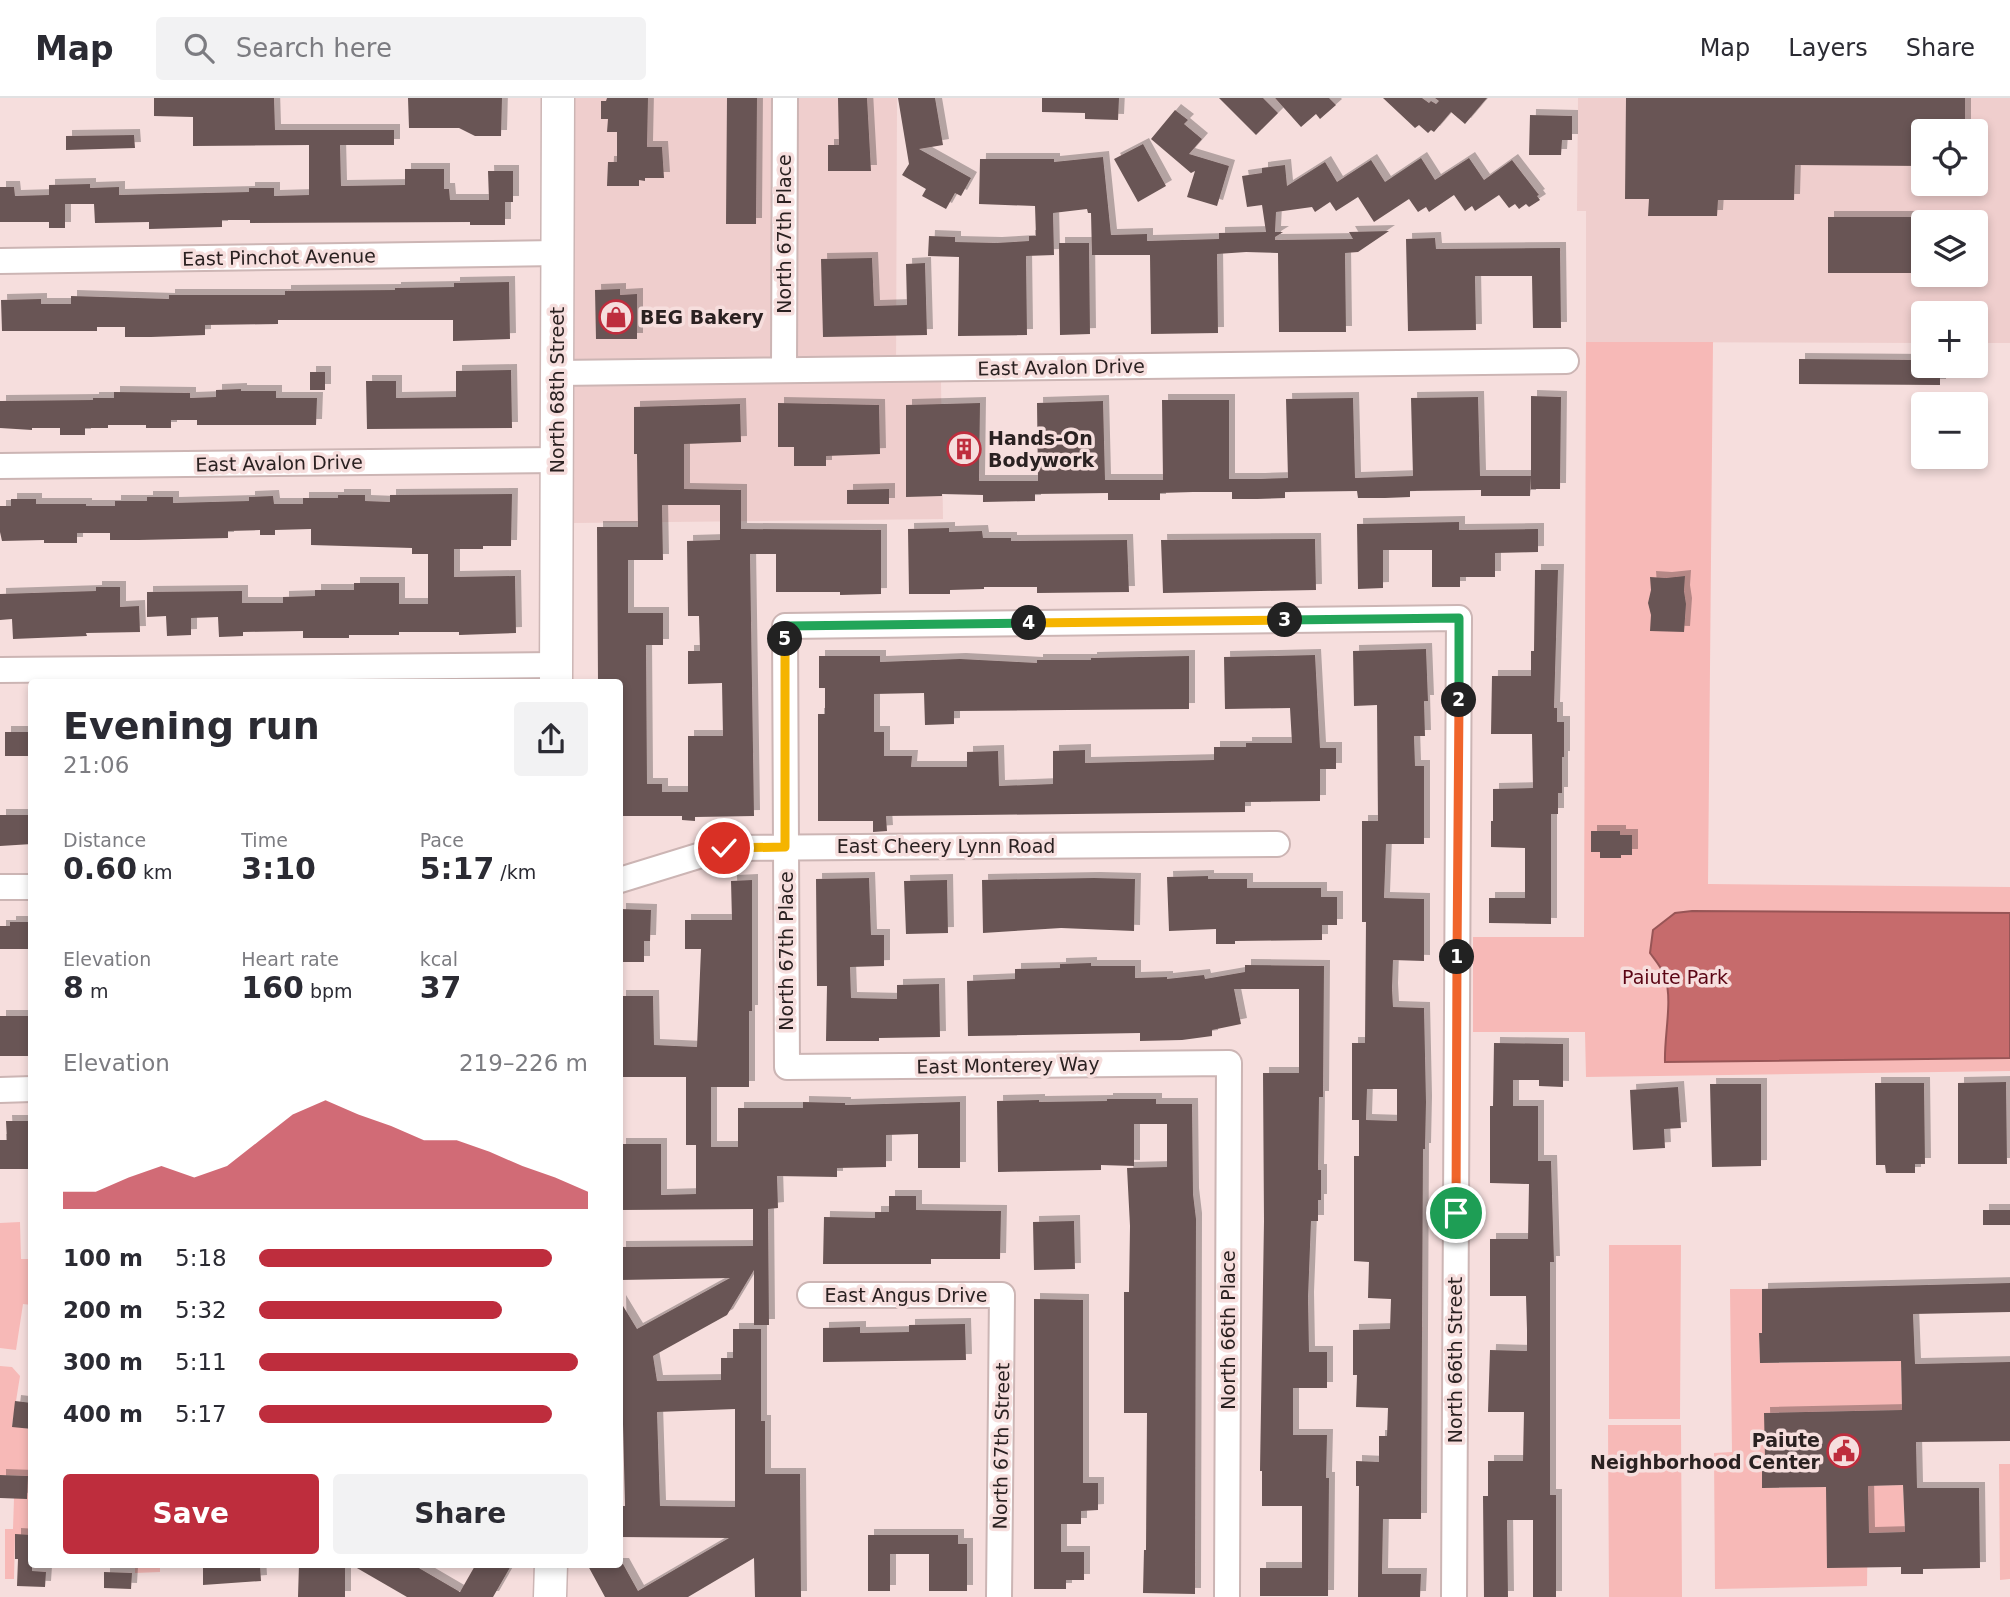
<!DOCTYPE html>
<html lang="en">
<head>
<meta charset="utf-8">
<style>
  body { margin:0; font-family:"DejaVu Sans",sans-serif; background:#f2f2f3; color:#2b2b33; height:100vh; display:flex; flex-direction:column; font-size:26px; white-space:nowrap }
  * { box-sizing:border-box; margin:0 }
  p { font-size:23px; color:#7c7c81 }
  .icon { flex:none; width:38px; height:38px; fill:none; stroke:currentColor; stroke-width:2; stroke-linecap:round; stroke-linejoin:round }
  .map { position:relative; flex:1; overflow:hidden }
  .sheet { position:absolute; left:28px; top:581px; width:595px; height:889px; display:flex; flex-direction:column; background:#fff; border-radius:7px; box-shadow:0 4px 10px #0003 }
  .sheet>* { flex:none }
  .tools { position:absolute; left:1911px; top:21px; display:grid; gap:14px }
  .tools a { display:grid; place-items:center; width:77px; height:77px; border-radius:7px; background:#fff; box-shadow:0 4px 10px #0003; font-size:35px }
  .pin { position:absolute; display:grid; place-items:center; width:60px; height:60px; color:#fff; margin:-30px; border:4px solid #fff; border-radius:50%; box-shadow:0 2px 7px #0007 }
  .km { position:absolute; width:35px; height:35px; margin:-18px; border-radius:50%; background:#222; color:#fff; font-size:19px; line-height:35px; text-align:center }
  .round { display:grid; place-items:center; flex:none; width:74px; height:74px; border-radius:7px; background:#f2f2f3 }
  .headline { display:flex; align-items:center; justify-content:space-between; height:119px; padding:0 35px }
  h1 { font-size:38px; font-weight:600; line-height:52px }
  .figures { display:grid; grid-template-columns:repeat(3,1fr); gap:10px; height:119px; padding:7px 35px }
  .figures div { display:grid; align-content:center }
  .figures b { font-size:30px; font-weight:600 }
  .figures small { font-size:19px; font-weight:400 }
  .figures p { font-size:19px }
  .chart { height:196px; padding:14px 35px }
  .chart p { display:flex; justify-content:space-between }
  .chart svg { width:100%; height:126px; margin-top:7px; fill:#be2d3d; opacity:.7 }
  .cta { display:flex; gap:14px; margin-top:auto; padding:14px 35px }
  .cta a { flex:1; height:80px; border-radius:7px; background:#be2d3d; color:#fff; font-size:28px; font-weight:600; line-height:80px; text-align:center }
  .cta a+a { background:#f2f2f3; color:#2b2b33 }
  ul { padding:0 35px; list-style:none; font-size:23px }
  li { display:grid; grid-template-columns:112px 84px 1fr; align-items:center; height:52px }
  li i { height:18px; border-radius:9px; background:#be2d3d }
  header { display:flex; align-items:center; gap:42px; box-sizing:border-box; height:98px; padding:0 35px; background:#fff; border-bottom:2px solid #e1e1e2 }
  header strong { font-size:33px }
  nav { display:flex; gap:38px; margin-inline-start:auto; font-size:24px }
  .search { width:490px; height:63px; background:#f2f2f3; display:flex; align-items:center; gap:18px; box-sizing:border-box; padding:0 24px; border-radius:7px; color:#7c7c81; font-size:26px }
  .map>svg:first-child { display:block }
  .built { fill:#efcecd; fill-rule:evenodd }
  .green { fill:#f7b9b7 }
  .water { fill:#c66b6c; stroke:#975556; stroke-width:2 }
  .building { fill:#695554; fill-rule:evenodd; filter:url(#shadow) }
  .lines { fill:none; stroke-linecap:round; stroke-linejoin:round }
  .minor-casing { stroke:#ccb5b4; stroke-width:28 }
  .major-casing { stroke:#ccb5b4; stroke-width:35 }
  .minor { stroke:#fff; stroke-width:24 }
  .major { stroke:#fff; stroke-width:32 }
  .split-1-casing { stroke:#fff; stroke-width:14 }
  .split-2-casing { stroke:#fff; stroke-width:14 }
  .split-3-casing { stroke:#fff; stroke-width:14 }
  .split-4-casing { stroke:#fff; stroke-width:14 }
  .split-5-casing { stroke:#fff; stroke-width:14 }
  .split-6-casing { stroke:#fff; stroke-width:14 }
  .split-1 { stroke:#f0652b; stroke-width:9 }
  .split-2 { stroke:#f0652b; stroke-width:9 }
  .split-3 { stroke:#22a559; stroke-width:9 }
  .split-4 { stroke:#f5b400; stroke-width:9 }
  .split-5 { stroke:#22a559; stroke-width:9 }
  .split-6 { stroke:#f5b400; stroke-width:9 }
  .labels { text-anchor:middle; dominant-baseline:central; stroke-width:7; stroke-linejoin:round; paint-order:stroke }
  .street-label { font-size:19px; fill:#2a2121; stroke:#f6dedd }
  .poi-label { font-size:19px; font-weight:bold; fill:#2a2121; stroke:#f6dedd; text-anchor:start }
  .park-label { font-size:19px; fill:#5a0413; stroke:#f6dedd }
</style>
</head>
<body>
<header>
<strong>Map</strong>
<div class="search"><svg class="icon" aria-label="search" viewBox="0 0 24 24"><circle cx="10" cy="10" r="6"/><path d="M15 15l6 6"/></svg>Search here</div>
<nav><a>Map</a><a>Layers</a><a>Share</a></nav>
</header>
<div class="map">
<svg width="2010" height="1499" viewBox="0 0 2010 1499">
  <defs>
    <filter id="shadow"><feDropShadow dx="6" dy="-6" stdDeviation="0" flood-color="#0004"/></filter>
  </defs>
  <rect width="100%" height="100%" fill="#f6dedd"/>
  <path class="built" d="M575,0H897L896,283L941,284L943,421L574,425Z
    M1578,0H2010V245H1976V215H1923V245L1586,244V113H1577ZM1923,33H1976V86H1923ZM1923,124H1976V177H1923Z"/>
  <path class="green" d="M1586,244H1713L1708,786L2010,789V973L1586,979L1585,934H1473V839H1584Z
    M20,1124L21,1161H31L32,1207L23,1206L16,1252L0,1250V1125Z
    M1609,1147H1681L1680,1321H1609Z
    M1730,1191H1762V1220L1900,1232L1759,1235L1760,1265L1901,1263L1902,1312L1764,1315L1902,1357L1762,1360L1763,1390L1903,1387L1905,1434L1869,1435L1868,1412L1867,1488L1715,1491L1714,1355L1732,1354Z
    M0,1268L12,1269L20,1278L12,1328L31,1331V1437H15L14,1481H5V1431H13L14,1400L28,1378L0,1377Z
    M1608,1327H1681L1682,1499H1609Z
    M1999,1366H2010V1481L2000,1482Z
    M135,1467H160V1474L135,1475Z"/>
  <path class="water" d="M1692,813L2010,815V960L1665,964C1664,938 1673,902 1665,879C1663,871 1655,862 1650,855L1653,832L1675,815Z"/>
  <path class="building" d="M154,0H274L275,32H394V47H340L341,88L405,87V71H444V91H449L450,102H489L488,73H513V104H505V127H470V124L250,125V122H222V129L149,131V124L95,125L94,106H65V130H49V124H0V89H14L15,98L49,97V87L90,86V90L119,89V97L249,94V90H274V98L309,97V47L193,48V19L154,18Z
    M408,0H502L501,38H475L459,30H409Z
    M607,0H648L647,49H662L664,80H645V83L639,82V88H607L608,64H617V34H607L608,21H601V3H606Z
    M727,0H757L756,126H726Z
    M838,0H867L871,73H828V47H839Z
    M898,0H935L943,47L919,51L971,80L961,98L955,95L946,111L922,98L926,91L902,77L909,66Z
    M1042,0H1119L1118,22L1085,21V15L1042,14Z
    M1219,0H1263L1278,15L1256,37Z
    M1275,0H1329L1336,7L1320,21L1316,16L1301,29Z
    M1383,0H1422L1429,5L1431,3L1436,6L1439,3L1435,0H1487L1465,26L1451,14L1434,34L1431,32L1428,35L1419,27L1415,30Z
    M1626,0H1965V33H1923V68L1795,67L1794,102H1718L1717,118H1648L1649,101H1625Z
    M1175,12L1188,22L1184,26L1202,41L1189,56L1229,68L1217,108L1187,99L1195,73L1191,75L1151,41Z
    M1530,17L1572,18V42H1562L1561,57H1529Z
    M134,37L135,50L66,52V38Z
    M1143,46L1166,88L1138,104L1114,61Z
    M1103,59L1111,137L1147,136V143L1219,141V135L1266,134L1262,107L1247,109L1242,78L1262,75V70L1285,67L1287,88L1325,64L1337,84L1371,62L1385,84L1421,60L1435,82L1469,60L1484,82L1512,62L1539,97L1537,98L1540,102L1529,109L1526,106L1519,111L1515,106L1509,110L1499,97L1475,113L1472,108L1465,113L1454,97L1429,114L1426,109L1418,114L1409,101L1374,124L1358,99L1336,113L1330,104L1315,114L1312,109L1276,114L1275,134H1283L1275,139V142L1353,141L1349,134L1389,133L1358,154L1345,155L1346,234H1279L1278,155L1246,154L1217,156L1218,235L1151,236L1150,157H1092L1091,115H1088L1087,111L1053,115L1054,157L1026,158L1027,237L958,238L959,159L928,158L929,138L955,139V144L996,145L1029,143V138H1036L1035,108L979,106L980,61H1054V64Z
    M1828,119H1923V175H1828Z
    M1435,140L1436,151L1560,150L1561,230H1533L1532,178H1475L1476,232L1408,233L1406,141Z
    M1059,145H1089L1090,236L1060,237Z
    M872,160L874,208L907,207L906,166L925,165L927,237L823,239L821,161Z
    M509,184L510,241L453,243V222H278V226L205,227V237L151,239H125V229H97V233H2L1,202L41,201V206H71V198L169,201V197H285V193L395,192V190L454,189V185Z
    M620,191V197L637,196V241H596L595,192Z
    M1799,261L1923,262V268H1940V287L1799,286Z
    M511,272L512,330L367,331L366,283H396V300L456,299V273Z
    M310,274H325V292H310Z
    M241,291V293H276V300H317L316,327H197V322H171V330H146V327H108V330H85V337H60V330H32V332L0,330V303L93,302V300H114V294L190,295V300L216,299V292Z
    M1531,298L1561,299L1560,391H1531Z
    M1478,299L1480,378H1531L1530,398H1481V392L1410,393V399L1385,400H1358L1357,393L1285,394V400L1257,401H1232V394H1193L1160,395V402H1108V395L1035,396V403L983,404V397L942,396V398L906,399V307L980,305L979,383H1038L1037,305L1103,303L1105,382H1163L1162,302H1229V381H1259L1288,380L1286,301L1353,300L1355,380L1413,378L1411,300Z
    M778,305L879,307L880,356L826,358V368H794V349H778Z
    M740,306L741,344L684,346V391L741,392V431L881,432V496L840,497V494H776V456H750L754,718L695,719V723L682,722V718H620V584H598L597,429H638L637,356H634V309ZM662,407H720V442L687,443L688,518H699L700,553H688V586L722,585L723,638H688V694H662V686H647L646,547H663V515H628V462H663Z
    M889,391V406H847V392Z
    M512,396L511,448H483V451H454V479L515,478L516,535L459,537V534H399V537H349V540H303V533L243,534V538L219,539L218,519L191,520V537L167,538L166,518L147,519V494L242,493V505H283V499L315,498V492H354V485H399V506H428V456H412V450L311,447V431L275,432V437H260V432L228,433V440L139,442H110V435H77V445H44V442L2,443L0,434V408H11V401H36V406H86V408H115V403H147V399H173V405L249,403V399L273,398L274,406H303V400H338V397H365V403L390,404V397Z
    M1459,424V432L1538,431V454L1495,455V479H1460V489H1432V452H1383V490L1358,491L1357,426Z
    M949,430V434L982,433L983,440H1011V443L1127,442L1129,494L1037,495V489H984V491L950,492V496H909L908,431Z
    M1315,441L1316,492L1163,495L1161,442Z
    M1535,472H1558L1554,610H1557V624H1564V659H1562V695H1558V716H1551V826L1489,825V800H1525V750L1491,749V723H1493V691L1533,690L1532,636H1491L1492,578H1531V553H1534Z
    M1685,478L1684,493L1686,506L1684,534L1650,533L1651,517L1648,505L1651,492L1650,479L1666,480Z
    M96,489H120V509L139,508L140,534L86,535L87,538L13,541L12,521L0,522V496L96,493Z
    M1426,551L1428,603H1424L1425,638H1414L1415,668H1424V746H1386L1384,800L1424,801V863L1393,862L1392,891L1393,909L1424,910L1426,1004L1425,1051H1423L1421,1421H1383L1382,1476H1421L1420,1499H1358L1359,1388H1356V1363L1379,1364V1338H1387L1388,1310L1356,1309L1357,1277H1353V1232L1390,1231L1391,1201L1368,1200L1369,1164L1354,1163V1058H1359V1022H1352V945H1365L1366,824H1362V723H1378L1377,607L1354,608L1353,553ZM1367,991H1397V1023L1366,1022Z
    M1315,557L1320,650H1336V671H1320V703L1245,704V714L886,718L887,733L873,734V723H818V616H825V590H819V558H880V564L960,561L1037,565V562H1091V560L1189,558V611L954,613V626L925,627L924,595L874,596V634H884V658H912L911,669H967V654L998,653L999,688L1053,686V653L1085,652V665L1214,662V649H1246V645H1292L1290,610L1225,611L1224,559Z
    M5,634H32V658H5Z
    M0,717H32V746L0,748Z
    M1591,733H1620V737H1632V757H1621V760H1600V754H1591Z
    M1208,778V781H1247V790H1321V799H1337V827H1322V842L1235,843V846H1216V831L1169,833L1167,779Z
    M869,780L871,837H884V868L850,869L851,900L897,901V887L939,886L940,939L879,940V943H826L827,888H817L816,781Z
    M1094,780L1135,781L1134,833L1061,830L983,835L982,782Z
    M752,782V913H749V989H711V1049H738V1010H803V1004L845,1005V1007L960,1004V1070H918V1036L886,1037V1069L837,1070V1079L777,1078L778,1110L768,1111L769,1227H754V1172L727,1217L653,1258L657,1283L721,1282V1260H733V1231H761V1323H765V1376H800L801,1499H755L754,1460L688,1499H605L587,1466H623L638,1493L729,1440L620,1439V1408H625L620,1203L637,1231L730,1180L620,1182V1149L753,1148V1111L620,1112V1046H661V1097L696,1096V1047H686V979H620V898H653L654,947L697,949L701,851H685V822H732L731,783ZM735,1311V1409L660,1408L657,1314Z
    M947,782L948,835L906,836L904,783Z
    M620,811L651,812L650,843H644V864H620Z
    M10,824H32V851H0V828H10Z
    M1091,865V868H1135V880L1167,879V881L1204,877L1205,881L1245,874V867L1324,868L1323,999H1319L1318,1072H1321V1102H1318V1123H1311L1308,1200L1309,1254H1327V1290H1293V1337H1327L1326,1380H1329L1328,1498H1260V1470H1302V1408H1262V1373H1260L1264,1123L1263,975H1299V891H1234L1241,926L1212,932V938L1182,942L1140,943V935L968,938L967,883L1015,881V871L1060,870V866Z
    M0,918H32V958H0Z
    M1494,945L1563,946V989L1539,988V982H1513V1008H1538V1063H1551L1554,1164H1550V1397H1556V1499H1533V1422H1507L1508,1499H1484L1483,1398H1488V1363H1523L1524,1314H1488L1490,1252L1527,1253V1232L1526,1198H1490V1141H1528L1529,1086L1490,1085V1008H1493Z
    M2006,984L2007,1066H1958V985Z
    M1875,985H1924L1925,1066H1915V1075H1886L1885,1067H1876Z
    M1710,986H1761V1068L1712,1069Z
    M1678,989L1681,1030L1664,1031L1665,1050L1633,1052L1630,992Z
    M1107,1001H1156V1006H1192L1193,1096L1196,1121L1195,1496L1143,1495L1144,1452H1146L1147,1315H1124V1194H1129L1130,1128L1127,1070L1167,1069V1026H1134V1068L1101,1067V1072L998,1074L997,1003L1039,1002V1004L1107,1003Z
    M6,1023H32V1071H0V1042H7Z
    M889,1098H916V1112L1001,1113L1000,1161H931V1166H823L824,1119L875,1120V1114H889Z
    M1983,1112H2010V1127H1983Z
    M1074,1123L1075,1171L1034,1172L1033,1124Z
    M2010,1185V1214L1913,1216L1915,1266L2010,1264V1343L1916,1344L1917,1390H1979L1980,1470L1923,1471V1476H1901V1469L1827,1470L1826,1389L1762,1390V1360H1765L1764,1315L1902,1312L1901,1263L1760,1265L1759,1235H1762V1191ZM1903,1387L1905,1434L1869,1435L1868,1388Z
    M1034,1201L1083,1202V1385H1098V1412L1081,1413V1426H1061V1454H1084V1482H1066V1491H1034Z
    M965,1226L966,1262L823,1264V1230L860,1229V1235L909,1234V1227Z
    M15,1303L32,1305V1331L12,1329Z
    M0,1377L28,1378L27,1401L0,1400Z
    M15,1436L32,1437V1473L46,1474L45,1489L17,1488L18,1461H15Z
    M868,1437H958V1446H967V1493H929V1456H890V1493H868Z
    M299,1466H345V1499H298Z
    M350,1466H412L460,1494L476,1466H512L493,1499H407Z
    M260,1467L261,1483L203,1487V1470Z
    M104,1474L132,1475L131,1491L104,1490Z"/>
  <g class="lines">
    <defs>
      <path id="minor" d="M0,163L557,155
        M784,272L785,0
        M557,275L1566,263
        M0,368L557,362
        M0,572L556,567
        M620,782L724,750L1277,746
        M0,789H32
        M0,992L32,991
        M810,1197H1002L999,1499
        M1227,1499L1229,965L787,969L785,528L1459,520L1454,1499"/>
      <path id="major" d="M556,584L558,0
        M550,1499L551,1466"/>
    </defs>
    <use href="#minor" class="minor-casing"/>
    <use href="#major" class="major-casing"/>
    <use href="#minor" class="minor"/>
    <use href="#major" class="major"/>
  </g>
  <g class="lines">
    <defs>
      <path id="split-1" d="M1456,1115L1457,859"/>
      <path id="split-2" d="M1457,859L1459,602"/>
      <path id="split-3" d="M1285,522L1459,520V602"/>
      <path id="split-4" d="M1029,525L1285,522"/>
      <path id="split-5" d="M785,541V528L1029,525"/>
      <path id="split-6" d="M724,750L785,749V541"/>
    </defs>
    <use href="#split-1" class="split-1-casing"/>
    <use href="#split-2" class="split-2-casing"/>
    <use href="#split-3" class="split-3-casing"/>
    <use href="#split-4" class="split-4-casing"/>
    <use href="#split-5" class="split-5-casing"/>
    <use href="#split-6" class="split-6-casing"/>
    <use href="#split-1" class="split-1"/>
    <use href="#split-2" class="split-2"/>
    <use href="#split-3" class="split-3"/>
    <use href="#split-4" class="split-4"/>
    <use href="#split-5" class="split-5"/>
    <use href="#split-6" class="split-6"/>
  </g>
  <defs>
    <symbol id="shop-ring" viewBox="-11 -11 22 22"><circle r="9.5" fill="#f6dedd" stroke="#be2d3d" stroke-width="1.5"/><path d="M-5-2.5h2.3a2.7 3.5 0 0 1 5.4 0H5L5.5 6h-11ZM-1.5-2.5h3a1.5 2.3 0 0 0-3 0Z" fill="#be2d3d"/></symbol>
    <symbol id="building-ring" viewBox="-11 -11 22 22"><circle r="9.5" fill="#f6dedd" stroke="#be2d3d" stroke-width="1.5"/><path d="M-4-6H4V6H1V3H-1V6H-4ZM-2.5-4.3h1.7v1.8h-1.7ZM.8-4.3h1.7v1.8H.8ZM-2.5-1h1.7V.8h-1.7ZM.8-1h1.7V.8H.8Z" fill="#be2d3d"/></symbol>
    <symbol id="civic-ring" viewBox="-11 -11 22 22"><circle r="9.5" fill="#f6dedd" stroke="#be2d3d" stroke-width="1.5"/><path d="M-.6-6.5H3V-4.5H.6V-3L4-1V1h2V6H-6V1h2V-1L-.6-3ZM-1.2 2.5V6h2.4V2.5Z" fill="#be2d3d"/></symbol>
  </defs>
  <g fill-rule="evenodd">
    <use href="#shop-ring" x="597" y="200" width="38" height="38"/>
    <use href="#building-ring" x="945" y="332" width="38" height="38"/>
    <use href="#civic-ring" x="1825" y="1334" width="38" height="38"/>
  </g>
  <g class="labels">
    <g class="street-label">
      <text transform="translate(784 136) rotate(-90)">North 67th Place</text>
      <text transform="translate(279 159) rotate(-1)">East Pinchot Avenue</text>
      <text transform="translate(1061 269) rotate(-1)">East Avalon Drive</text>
      <text transform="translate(557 292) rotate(-90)">North 68th Street</text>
      <text transform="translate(279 365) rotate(-1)">East Avalon Drive</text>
      <text x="946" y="748">East Cheery Lynn Road</text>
      <text transform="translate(786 853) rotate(-90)">North 67th Place</text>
      <text transform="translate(1008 967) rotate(-1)">East Monterey Way</text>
      <text x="906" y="1197">East Angus Drive</text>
      <text transform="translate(1228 1232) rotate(-90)">North 66th Place</text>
      <text transform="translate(1455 1262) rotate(-90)">North 66th Street</text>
      <text transform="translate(1001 1348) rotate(-89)">North 67th Street</text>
    </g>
    <g class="poi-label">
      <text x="640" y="219">BEG Bakery</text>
      <text x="988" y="340">Hands-On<tspan x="988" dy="22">Bodywork</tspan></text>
      <text x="1820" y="1342" text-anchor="end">Paiute<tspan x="1820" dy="22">Neighborhood Center</tspan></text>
    </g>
    <g class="park-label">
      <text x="1675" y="879">Paiute Park</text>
    </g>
  </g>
</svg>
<div class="tools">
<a><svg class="icon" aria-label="locate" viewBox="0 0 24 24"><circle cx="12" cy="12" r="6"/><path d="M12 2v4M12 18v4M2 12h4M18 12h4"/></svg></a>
<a><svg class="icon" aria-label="layers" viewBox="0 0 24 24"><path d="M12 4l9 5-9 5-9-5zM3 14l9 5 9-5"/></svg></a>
<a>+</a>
<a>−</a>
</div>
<div class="pin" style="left:1456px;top:1115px;background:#1e9e55"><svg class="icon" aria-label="arrive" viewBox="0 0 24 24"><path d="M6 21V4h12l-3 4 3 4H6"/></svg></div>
<div class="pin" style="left:724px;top:750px;background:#d93025"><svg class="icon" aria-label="check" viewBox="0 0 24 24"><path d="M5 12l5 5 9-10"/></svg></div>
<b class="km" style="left:1457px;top:859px">1</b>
<b class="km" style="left:1459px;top:602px">2</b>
<b class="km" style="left:1285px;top:522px">3</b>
<b class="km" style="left:1029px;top:525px">4</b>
<b class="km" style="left:785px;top:541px">5</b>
<section class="sheet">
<div class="headline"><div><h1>Evening run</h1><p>21:06</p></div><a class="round"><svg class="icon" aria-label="share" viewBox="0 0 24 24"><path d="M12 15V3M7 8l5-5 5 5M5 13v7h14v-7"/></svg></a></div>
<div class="figures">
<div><p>Distance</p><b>0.60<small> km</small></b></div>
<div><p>Time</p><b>3:10</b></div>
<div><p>Pace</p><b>5:17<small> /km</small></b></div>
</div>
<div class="figures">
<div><p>Elevation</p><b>8<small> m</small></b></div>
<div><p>Heart rate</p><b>160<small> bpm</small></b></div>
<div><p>kcal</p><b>37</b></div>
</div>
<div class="chart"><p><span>Elevation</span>219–226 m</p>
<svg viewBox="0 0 160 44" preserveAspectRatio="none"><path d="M0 44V38L10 38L20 33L30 29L40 33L50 29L60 20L70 11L80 6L90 11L100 15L110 20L120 20L130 24L140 29L150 33L160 38V44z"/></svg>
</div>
<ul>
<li><b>100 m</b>5:18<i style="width:89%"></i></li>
<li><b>200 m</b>5:32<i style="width:74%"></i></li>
<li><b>300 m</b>5:11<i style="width:97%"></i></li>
<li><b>400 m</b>5:17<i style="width:89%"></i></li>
</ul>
<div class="cta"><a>Save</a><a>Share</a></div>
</section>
</div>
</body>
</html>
